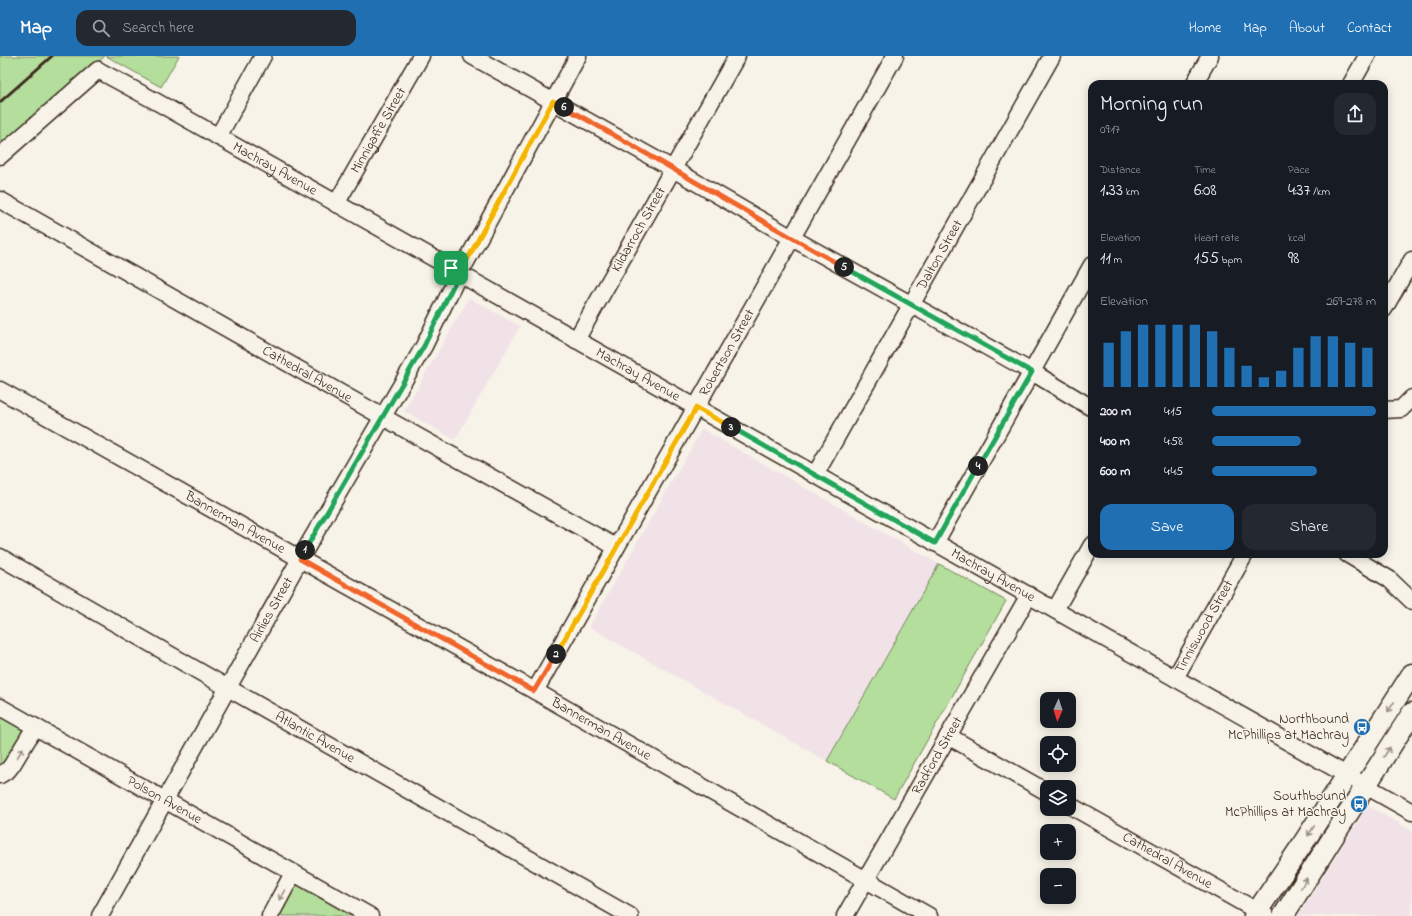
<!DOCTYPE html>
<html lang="en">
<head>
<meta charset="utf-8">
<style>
  body { margin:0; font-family:"Indie Flower",sans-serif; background:#242831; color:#f1f3f6; height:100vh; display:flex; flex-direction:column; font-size:15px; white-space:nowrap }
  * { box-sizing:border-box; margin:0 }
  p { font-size:13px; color:#9ea1a6 }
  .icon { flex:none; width:22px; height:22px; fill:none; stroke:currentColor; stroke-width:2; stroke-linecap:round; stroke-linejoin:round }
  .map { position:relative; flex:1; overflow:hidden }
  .panel { position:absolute; left:1088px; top:24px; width:300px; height:478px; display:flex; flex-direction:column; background:#171b24; border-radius:12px; box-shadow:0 2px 10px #0003 }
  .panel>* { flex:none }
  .needle { width:26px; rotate:183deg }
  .tools { position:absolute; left:1040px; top:636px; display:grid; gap:8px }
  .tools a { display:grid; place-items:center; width:36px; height:36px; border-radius:8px; background:#171b24; box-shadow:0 2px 10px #0003; font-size:20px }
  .pin { position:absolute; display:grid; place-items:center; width:34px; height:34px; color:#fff; margin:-17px; border-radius:8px; box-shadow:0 2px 6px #0006 }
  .km { position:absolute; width:20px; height:20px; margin:-10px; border-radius:50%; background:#222; color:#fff; font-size:11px; line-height:20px; text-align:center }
  .round { display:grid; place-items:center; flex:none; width:42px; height:42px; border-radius:12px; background:#242831 }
  .overview { display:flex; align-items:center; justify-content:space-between; height:68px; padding:0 12px }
  h1 { font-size:22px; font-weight:600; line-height:30px }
  .stats { display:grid; grid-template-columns:repeat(3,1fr); gap:6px; height:68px; padding:4px 12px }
  .stats div { display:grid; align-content:center }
  .stats b { font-size:17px; font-weight:600 }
  .stats small { font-size:11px; font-weight:400 }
  .stats p { font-size:11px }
  .chart { height:112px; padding:8px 12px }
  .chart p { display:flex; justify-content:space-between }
  .chart svg { width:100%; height:72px; margin-top:4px; stroke:#1f6fb2; stroke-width:6 }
  .action { display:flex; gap:8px; margin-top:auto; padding:8px 12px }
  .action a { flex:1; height:46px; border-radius:12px; background:#1f6fb2; color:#fff; font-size:16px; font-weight:600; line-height:46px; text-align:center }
  .action a+a { background:#242831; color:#f1f3f6 }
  ul { padding:0 12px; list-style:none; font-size:13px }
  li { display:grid; grid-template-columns:64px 48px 1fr; align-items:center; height:30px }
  li i { height:10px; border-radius:5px; background:#1f6fb2 }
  header { display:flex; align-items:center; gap:24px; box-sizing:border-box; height:56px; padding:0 20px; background:#1f6fb2; color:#fff }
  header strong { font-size:19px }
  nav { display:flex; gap:22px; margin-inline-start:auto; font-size:14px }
  .search { width:280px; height:36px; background:#242831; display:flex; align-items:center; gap:10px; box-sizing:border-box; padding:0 14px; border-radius:12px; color:#9ea1a6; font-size:15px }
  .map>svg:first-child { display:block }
  .built { fill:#f1e2e7 }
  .green { fill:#b3de9c; stroke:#77845d }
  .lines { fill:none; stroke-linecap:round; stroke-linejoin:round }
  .minor-casing { stroke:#3b2a1e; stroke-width:19 }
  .major-casing { stroke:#3b2a1e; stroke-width:23 }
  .minor { stroke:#f7f3e8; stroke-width:16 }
  .major { stroke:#f7f3e8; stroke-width:20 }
  .rail { stroke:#3b2a1e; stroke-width:3 }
  .oneway { stroke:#998e83 }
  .split-1-casing { stroke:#fff; stroke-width:8 }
  .split-2-casing { stroke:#fff; stroke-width:8 }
  .split-3-casing { stroke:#fff; stroke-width:8 }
  .split-4-casing { stroke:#fff; stroke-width:8 }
  .split-5-casing { stroke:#fff; stroke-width:8 }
  .split-6-casing { stroke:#fff; stroke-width:8 }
  .split-7-casing { stroke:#fff; stroke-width:8 }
  .split-1 { stroke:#22a559; stroke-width:5 }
  .split-2 { stroke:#f0652b; stroke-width:5 }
  .split-3 { stroke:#f5b400; stroke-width:5 }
  .split-4 { stroke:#22a559; stroke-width:5 }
  .split-5 { stroke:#22a559; stroke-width:5 }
  .split-6 { stroke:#f0652b; stroke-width:5 }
  .split-7 { stroke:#f5b400; stroke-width:5 }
  .labels { text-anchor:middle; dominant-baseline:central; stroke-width:3; stroke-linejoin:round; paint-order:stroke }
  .street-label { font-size:14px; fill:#3b2a1e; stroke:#f7f3e8 }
  .poi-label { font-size:14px; fill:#3b2a1e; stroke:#f7f3e8; text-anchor:end }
</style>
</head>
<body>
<header>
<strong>Map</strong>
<div class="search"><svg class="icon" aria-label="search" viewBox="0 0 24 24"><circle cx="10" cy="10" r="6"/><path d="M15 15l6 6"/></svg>Search here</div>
<nav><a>Home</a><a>Map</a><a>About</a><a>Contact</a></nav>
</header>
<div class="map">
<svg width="1412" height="860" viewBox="0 0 1412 860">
  <rect width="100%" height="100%" fill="#f7f3e8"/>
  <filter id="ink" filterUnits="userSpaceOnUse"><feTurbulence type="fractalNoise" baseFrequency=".025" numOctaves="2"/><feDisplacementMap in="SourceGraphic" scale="8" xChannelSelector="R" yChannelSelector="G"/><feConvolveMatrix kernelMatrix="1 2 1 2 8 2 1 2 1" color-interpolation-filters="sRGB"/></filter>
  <g filter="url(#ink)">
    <path class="built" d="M469,242L520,270L455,384L404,355Z
      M702,373L939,508L827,705L589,571Z
      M1368,750L1412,775V860H1298Z"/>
    <path class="green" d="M0,0H105L0,91Z
      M106,0H179L161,31Z
      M939,508L1006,545L894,743L827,705Z
      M0,657L21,671L23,677L8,703L0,710Z
      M298,828L356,860H275L292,830Z"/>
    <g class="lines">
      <defs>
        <g id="minor">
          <path d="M472,0L673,113L792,182L1032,316L1092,352"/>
          <path d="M1194,28L1210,0"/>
          <path d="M1351,28L1367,0"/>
          <path d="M218,81L263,0"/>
          <path id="s1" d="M0,100L98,14L157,46L451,212"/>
          <path id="s2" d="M0,144L383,361L616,491"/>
          <path id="s3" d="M336,148L421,0"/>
          <path d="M465,208L578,0"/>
          <path id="s4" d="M469,223L1412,756"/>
          <path d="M1384,253L1412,204"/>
          <path id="s5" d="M576,284L737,0"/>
          <path id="s6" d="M0,334L535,635L929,860"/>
          <path d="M1384,354L1401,353L1412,342"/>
          <path id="s7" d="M815,419L1052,0"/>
          <path d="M935,487L1092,209"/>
          <path d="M1347,498L1389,523L1412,545"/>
          <path id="s8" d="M0,501L228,632L630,860"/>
          <path d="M1055,554L1092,489"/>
          <path id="s9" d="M1175,622L1245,498"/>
          <path id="s10" d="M535,635L895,0"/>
          <path id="s11" d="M0,651L370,860"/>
          <path d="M948,680L1047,736"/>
          <path d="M0,719L8,714L12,709L35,671"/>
          <path id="s12" d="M1069,749L1266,860"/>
          <path id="s13" d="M100,860L300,503L424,290L455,226"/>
          <path d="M270,860L293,817"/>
          <path id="s14" d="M845,860L1029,539"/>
        </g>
        <path id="major" d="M1254,860L1302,789L1412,618
          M1283,860L1412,657"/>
      </defs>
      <use href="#minor" class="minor-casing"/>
      <use href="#major" class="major-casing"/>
      <use href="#minor" class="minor"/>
      <use href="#major" class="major"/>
      <path class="rail" d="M0,46L52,0"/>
    </g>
    <defs><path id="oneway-shaft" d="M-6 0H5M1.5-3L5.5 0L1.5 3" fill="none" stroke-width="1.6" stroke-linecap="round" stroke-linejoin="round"/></defs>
    <g class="oneway">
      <use href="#oneway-shaft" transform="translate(1391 651) rotate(123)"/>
      <use href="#oneway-shaft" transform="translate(1387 696) rotate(-57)"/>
      <use href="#oneway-shaft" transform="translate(20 697) rotate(-59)"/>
      <use href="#oneway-shaft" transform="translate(1311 775) rotate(123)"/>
      <use href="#oneway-shaft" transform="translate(1304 827) rotate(-58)"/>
      <use href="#oneway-shaft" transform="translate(282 839) rotate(119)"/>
    </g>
  </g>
  <g class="lines" filter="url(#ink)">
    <defs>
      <path id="split-1" d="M305,494L424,290L455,226L450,219L451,212"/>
      <path id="split-2" d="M305,494L300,503L534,635L556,598"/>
      <path id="split-3" d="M556,598L696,352L731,371"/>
      <path id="split-4" d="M731,371L935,487L978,410"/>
      <path id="split-5" d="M844,211L1032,316L978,410"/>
      <path id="split-6" d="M564,51C658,103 750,159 844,211"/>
      <path id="split-7" d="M451,212L457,208H465L553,45L564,51"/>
    </defs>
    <use href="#split-1" class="split-1-casing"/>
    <use href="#split-2" class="split-2-casing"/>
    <use href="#split-3" class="split-3-casing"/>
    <use href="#split-4" class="split-4-casing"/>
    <use href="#split-5" class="split-5-casing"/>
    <use href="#split-6" class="split-6-casing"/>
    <use href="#split-7" class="split-7-casing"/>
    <use href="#split-1" class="split-1"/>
    <use href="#split-2" class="split-2"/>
    <use href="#split-3" class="split-3"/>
    <use href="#split-4" class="split-4"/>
    <use href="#split-5" class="split-5"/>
    <use href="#split-6" class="split-6"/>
    <use href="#split-7" class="split-7"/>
  </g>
  <defs>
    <symbol id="bus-disc" viewBox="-11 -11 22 22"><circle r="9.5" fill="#1f6fb2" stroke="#f7f3e8"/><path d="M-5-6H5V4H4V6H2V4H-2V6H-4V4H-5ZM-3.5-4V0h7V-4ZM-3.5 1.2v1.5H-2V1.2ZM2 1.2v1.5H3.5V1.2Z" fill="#fff"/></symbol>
  </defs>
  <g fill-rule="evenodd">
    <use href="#bus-disc" x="1352" y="661" width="20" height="20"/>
    <use href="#bus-disc" x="1349" y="738" width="20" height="20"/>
  </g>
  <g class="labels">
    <g class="street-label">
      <text stroke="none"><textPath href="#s3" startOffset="85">Minnigaffe Street</textPath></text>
      <text stroke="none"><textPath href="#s1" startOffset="333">Machray Avenue</textPath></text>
      <text stroke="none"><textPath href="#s5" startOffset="127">Kildarroch Street</textPath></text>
      <text stroke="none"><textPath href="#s7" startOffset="253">Dalton Street</textPath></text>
      <text stroke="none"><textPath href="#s10" startOffset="389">Robertson Street</textPath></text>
      <text stroke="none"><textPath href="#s2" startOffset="353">Cathedral Avenue</textPath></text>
      <text stroke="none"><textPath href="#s4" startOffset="194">Machray Avenue</textPath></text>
      <text stroke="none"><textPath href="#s6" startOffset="270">Bannerman Avenue</textPath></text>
      <text stroke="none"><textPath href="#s4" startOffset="602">Machray Avenue</textPath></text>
      <text stroke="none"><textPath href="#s13" startOffset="351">Airlies Street</textPath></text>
      <text stroke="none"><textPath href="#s9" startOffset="59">Tinniswood Street</textPath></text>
      <text stroke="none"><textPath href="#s6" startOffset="690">Bannerman Avenue</textPath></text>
      <text stroke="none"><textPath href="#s8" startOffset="363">Atlantic Avenue</textPath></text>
      <text stroke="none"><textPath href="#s14" startOffset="185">Radford Street</textPath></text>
      <text stroke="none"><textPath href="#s11" startOffset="189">Polson Avenue</textPath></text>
      <text stroke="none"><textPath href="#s12" startOffset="113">Cathedral Avenue</textPath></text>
    </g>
    <g class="poi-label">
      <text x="1349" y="663">Northbound<tspan x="1349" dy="16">McPhillips at Machray</tspan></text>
      <text x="1346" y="740">Southbound<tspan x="1346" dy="16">McPhillips at Machray</tspan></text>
    </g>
  </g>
</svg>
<div class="tools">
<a><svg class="needle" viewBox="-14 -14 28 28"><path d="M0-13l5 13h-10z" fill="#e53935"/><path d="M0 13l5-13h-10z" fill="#9ea1a6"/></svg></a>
<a><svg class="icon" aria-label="locate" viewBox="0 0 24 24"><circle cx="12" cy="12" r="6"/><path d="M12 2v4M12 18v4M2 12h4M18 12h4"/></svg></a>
<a><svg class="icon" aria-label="layers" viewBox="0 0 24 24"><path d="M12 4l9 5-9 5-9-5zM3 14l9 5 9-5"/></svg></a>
<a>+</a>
<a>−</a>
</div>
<div class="pin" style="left:451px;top:212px;background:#1e9e55"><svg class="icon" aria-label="arrive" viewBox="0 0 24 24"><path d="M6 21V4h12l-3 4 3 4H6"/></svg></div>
<b class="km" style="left:305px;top:494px">1</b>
<b class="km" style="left:556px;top:598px">2</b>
<b class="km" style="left:731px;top:371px">3</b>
<b class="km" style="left:978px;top:410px">4</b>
<b class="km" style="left:844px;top:211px">5</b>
<b class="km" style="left:564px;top:51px">6</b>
<section class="panel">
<div class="overview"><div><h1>Morning run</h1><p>09:17</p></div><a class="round"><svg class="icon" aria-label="share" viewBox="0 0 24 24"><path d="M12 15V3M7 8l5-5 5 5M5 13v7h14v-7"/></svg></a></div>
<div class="stats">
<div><p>Distance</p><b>1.33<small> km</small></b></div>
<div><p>Time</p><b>6:08</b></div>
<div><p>Pace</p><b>4:37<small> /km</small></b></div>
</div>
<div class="stats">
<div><p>Elevation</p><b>11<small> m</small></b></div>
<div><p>Heart rate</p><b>155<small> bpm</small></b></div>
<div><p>kcal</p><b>98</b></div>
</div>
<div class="chart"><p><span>Elevation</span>269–278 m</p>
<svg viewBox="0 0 160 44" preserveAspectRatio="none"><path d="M5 44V17M15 44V10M25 44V6M35 44V6M45 44V6M55 44V6M65 44V10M75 44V20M85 44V31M95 44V38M105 44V34M115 44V20M125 44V13M135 44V13M145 44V17M155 44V20"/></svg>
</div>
<ul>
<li><b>200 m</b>4:15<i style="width:100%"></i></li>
<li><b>400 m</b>4:58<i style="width:54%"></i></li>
<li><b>600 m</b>4:45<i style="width:64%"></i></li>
</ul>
<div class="action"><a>Save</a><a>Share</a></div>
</section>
</div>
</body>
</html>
